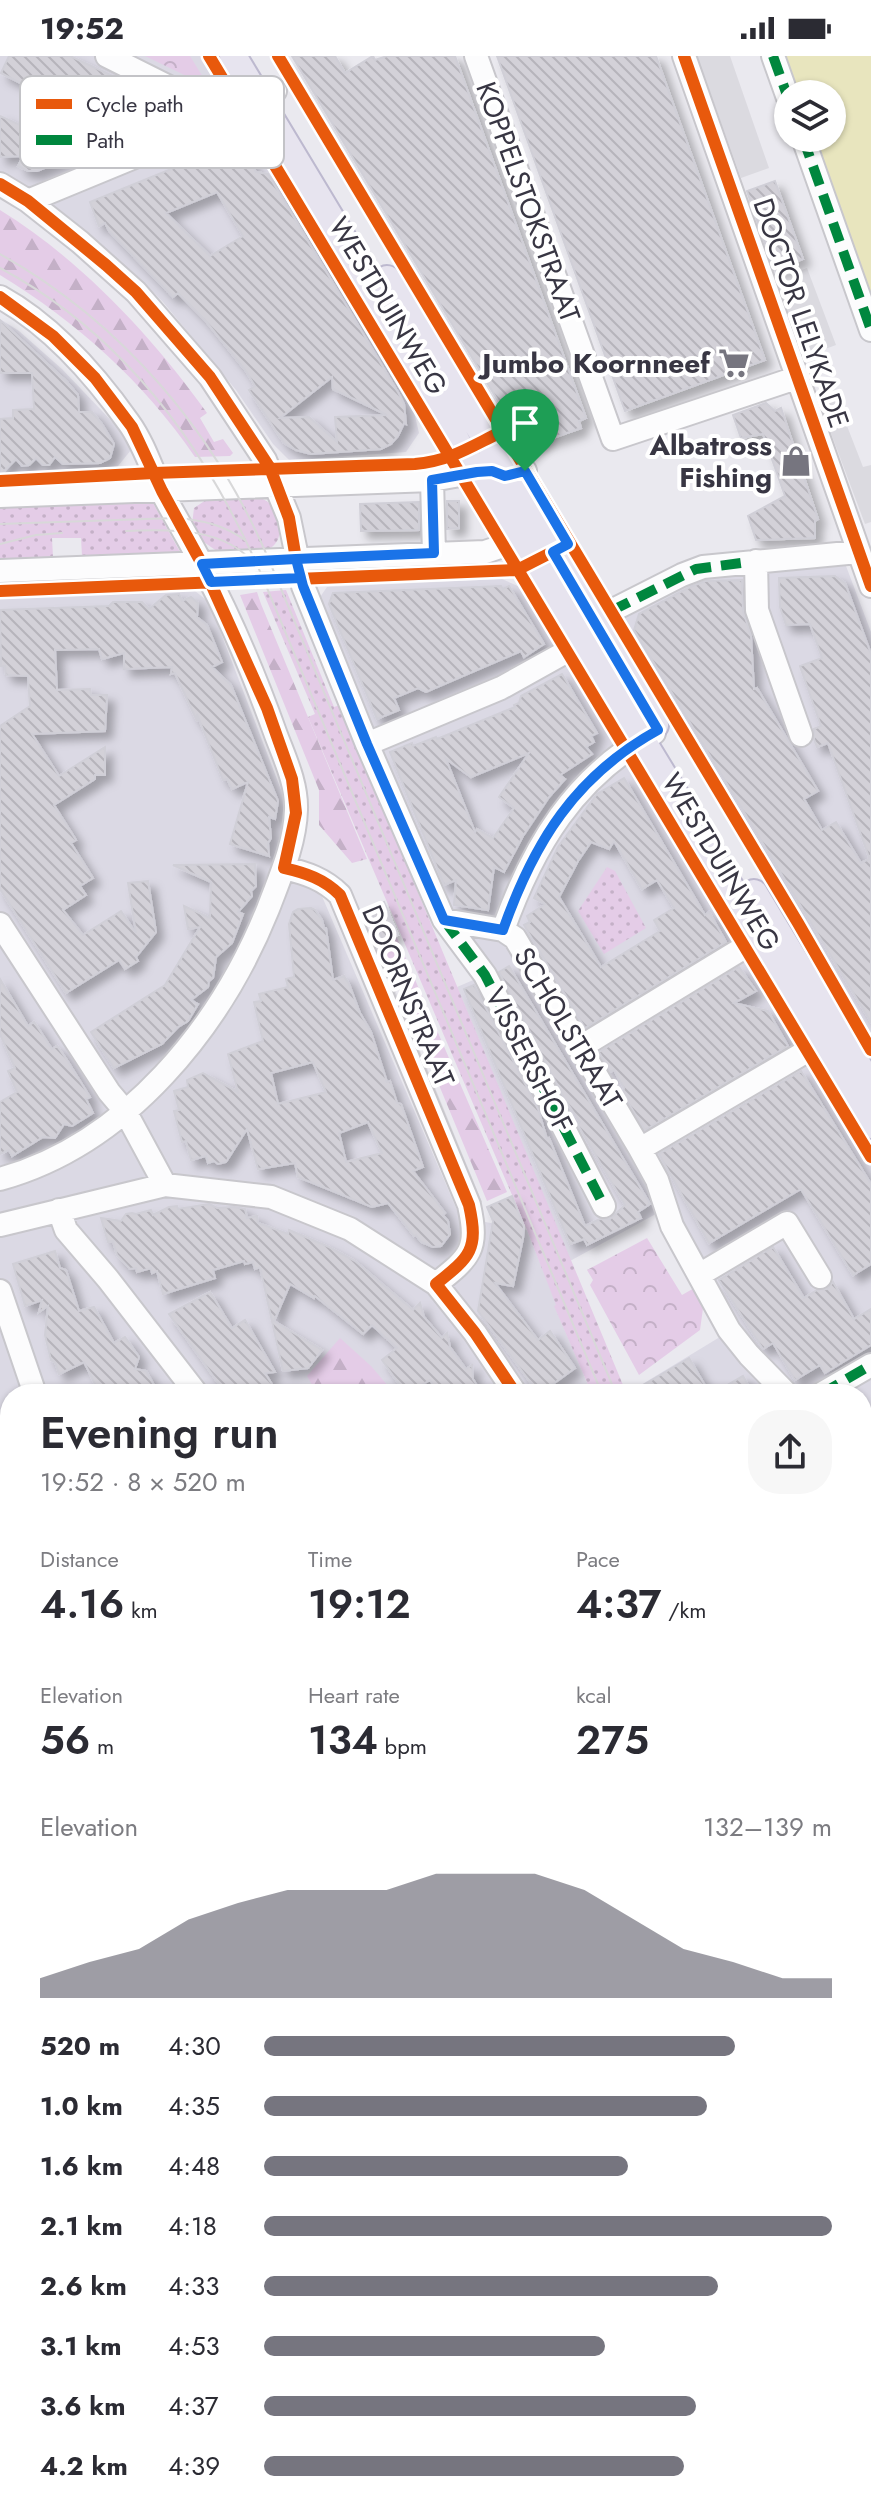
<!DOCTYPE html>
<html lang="en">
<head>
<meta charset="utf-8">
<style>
  body { margin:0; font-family:Jost,sans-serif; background:#f7f7f7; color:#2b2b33; height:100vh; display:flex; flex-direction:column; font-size:30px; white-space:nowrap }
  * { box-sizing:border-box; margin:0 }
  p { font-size:26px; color:#7c7c81 }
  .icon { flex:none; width:44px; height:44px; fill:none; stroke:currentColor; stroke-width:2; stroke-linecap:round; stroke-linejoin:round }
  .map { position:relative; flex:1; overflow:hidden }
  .details { position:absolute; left:0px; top:1328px; width:872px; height:1128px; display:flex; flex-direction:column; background:#fff; border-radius:32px 32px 0 0; box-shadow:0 2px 6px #0004 }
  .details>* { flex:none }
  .tools { position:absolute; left:774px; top:24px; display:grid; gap:16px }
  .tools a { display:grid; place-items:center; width:72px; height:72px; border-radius:50%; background:#fff; box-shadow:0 2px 6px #0004; font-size:40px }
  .pin { position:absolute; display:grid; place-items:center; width:68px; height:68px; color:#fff; margin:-82px -34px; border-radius:50% 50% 50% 0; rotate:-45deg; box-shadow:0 0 8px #0007 }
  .pin .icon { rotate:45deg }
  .round { display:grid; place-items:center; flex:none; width:84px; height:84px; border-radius:32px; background:#f7f7f7 }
  .overview { display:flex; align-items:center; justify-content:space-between; height:136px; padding:0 40px }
  h1 { font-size:44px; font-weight:600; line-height:60px }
  .metrics { display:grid; grid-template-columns:repeat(3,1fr); gap:12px; height:136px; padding:8px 40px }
  .metrics div { display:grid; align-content:center }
  .metrics b { font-size:40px; font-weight:600 }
  .metrics small { font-size:22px; font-weight:400 }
  .metrics p { font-size:22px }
  .chart { height:224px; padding:16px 40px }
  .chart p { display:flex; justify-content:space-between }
  .chart svg { width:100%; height:144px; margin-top:8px; fill:#76757f; opacity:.7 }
  ul { padding:0 40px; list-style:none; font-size:26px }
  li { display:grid; grid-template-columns:128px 96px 1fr; align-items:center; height:60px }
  li i { height:20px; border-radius:10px; background:#76757f }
  .status { display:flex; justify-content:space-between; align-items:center; height:56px; padding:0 40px; background:#fff; direction:ltr }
  .status svg { height:22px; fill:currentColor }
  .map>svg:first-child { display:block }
  .residential { fill:#dbd9e4 }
  .grass { fill:url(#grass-dots) }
  .forest { fill:url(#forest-firs) }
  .park { fill:url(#park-crowns) }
  .parking { fill:#dbdae0 }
  .water { fill:#e8e5be }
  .building { fill:url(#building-back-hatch); stroke:#d0cfd7; stroke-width:2; fill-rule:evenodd; filter:url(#shadow) }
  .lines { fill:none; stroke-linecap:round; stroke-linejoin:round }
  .minor-casing { stroke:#c8c7cc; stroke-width:26 }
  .major-casing { stroke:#bdb9cf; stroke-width:30 }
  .minor { stroke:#fcfcfd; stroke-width:22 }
  .major { stroke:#e7e4ef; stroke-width:26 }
  .tram { stroke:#d8d8d9; stroke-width:2 }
  .quiet { stroke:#00873e; stroke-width:10; stroke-dasharray:20 10; stroke-linecap:butt }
  .cycleway-casing { stroke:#fff; stroke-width:17 }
  .cycleway { stroke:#e8590c; stroke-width:12 }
  .route-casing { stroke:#fff; stroke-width:16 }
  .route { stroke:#1a73e8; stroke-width:10 }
  .labels { text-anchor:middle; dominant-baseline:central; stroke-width:8; stroke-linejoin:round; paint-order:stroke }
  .street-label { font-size:28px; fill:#383643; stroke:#fff }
  .poi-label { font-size:28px; font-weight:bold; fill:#383643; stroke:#fff; text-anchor:end }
  .key { fill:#fff; stroke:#c3c3c7; stroke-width:2 }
  .key-label { font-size:22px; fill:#383643 }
</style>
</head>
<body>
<div class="status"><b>19:52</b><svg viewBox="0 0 49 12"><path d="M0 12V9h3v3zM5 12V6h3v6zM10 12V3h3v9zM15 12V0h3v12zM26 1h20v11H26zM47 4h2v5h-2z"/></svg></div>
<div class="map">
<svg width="871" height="2456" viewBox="0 0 871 2456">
  <defs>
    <pattern id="grass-dots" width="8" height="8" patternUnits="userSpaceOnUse" patternTransform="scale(2)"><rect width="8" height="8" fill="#e4cce7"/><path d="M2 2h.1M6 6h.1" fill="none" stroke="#c4b0c7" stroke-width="1.8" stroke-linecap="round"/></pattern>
    <pattern id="forest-firs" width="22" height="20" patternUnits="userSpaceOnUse" patternTransform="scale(2)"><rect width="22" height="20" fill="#e4cce7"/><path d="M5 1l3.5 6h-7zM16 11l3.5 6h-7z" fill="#c4b0c7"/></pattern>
    <pattern id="park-crowns" width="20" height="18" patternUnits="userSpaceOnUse" patternTransform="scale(2)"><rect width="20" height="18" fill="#e4cce7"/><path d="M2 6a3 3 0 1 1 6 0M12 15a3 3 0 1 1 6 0" fill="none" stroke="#c4b0c7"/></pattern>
    <pattern id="building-back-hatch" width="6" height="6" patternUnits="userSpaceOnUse" patternTransform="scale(2)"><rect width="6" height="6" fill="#d3d1d8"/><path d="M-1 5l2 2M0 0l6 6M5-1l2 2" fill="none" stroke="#b6b4bb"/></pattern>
    <filter id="shadow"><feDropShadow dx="7" dy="7" stdDeviation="4" flood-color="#0004"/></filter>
  </defs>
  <rect width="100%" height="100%" fill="#eae9ef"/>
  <path class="residential" d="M0,0H204L410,339L419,377L406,396L289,404L273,388L236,334L163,246L134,217L70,165L0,118Z
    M0,263L19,275L62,313L122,376L131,394L110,420L0,424Z
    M846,510L871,576V989L618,560L694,517Z
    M502,523L520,531L738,895L871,1109V1734L862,1721V1338H626L738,1270L674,1148L570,1205L457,931L485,919L448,856L318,544L327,531Z
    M195,535L209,546L288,752L273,813L318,831L460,1161L527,1174L557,1249L555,1251L592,1338H10V2355L0,2337V540Z
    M862,1769L871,1782V2456H60L55,2446H862Z"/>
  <path class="grass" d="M212,440C239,440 273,432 279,466C281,478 279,487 269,493L221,498L191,477L194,452Z
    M153,447L180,496L82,500L81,482H52L53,501L0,503V452Z
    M286,534L334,651L340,649L623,1329L601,1338H592L554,1250L556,1249L527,1174L308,661L315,658L263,536Z
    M607,811L615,815L646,872L604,898L578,855Z"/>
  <path class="forest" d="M0,154C81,204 152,280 207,357L200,362L214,386L223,383L233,397L230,400L195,401C144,326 77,266 0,219Z
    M257,536L261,548L367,803L352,807L319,769V734L240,539Z
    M397,882L507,1136L487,1145L381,889Z
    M340,1282L371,1310L395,1338H317L307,1320Z
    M322,2446H391L392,2456H323Z"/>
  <path class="park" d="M145,0H190L206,26L205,29Z
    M647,1182L682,1239L696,1231L704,1245L700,1274L639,1319L590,1229L593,1224L587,1214Z
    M862,2189L871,2193V2317L862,2338Z
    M862,2341L871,2345V2456H586L585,2446H862Z"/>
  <path class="parking" d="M697,0H730L769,112L741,122Z
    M807,212L836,289L803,301L777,223Z
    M833,334L863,411L871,409V466L865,468L817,340Z
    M377,890L482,1146L477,1148L372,892Z"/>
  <path class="water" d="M785,0H871V239L814,82H832V38H798Z"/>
  <path class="building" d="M9,0H70L187,55L37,115H28L18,110L23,100L0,101V60L20,69L34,34L1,17Z
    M292,0H335L345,17L373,0L375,4L387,0H455L586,362L579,365L581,372L533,389L530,382L522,385Z
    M497,0H656L765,304L625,355Z
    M230,89L240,106L248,102L256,116L268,118L399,338L404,348L406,368L404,367L398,380L391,388L381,393L311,398L296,394L284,387L249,334L255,330L246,315L205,264L178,237L173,241L109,175L105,167L99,170L90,146ZM217,136L243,180L210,200L166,157ZM332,321L333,333L387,359L335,361L337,386L309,361L280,362Z
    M775,125L803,203L774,214L747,135Z
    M0,264L67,326L78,339L79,356H92L102,368L114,388L110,402L100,407L63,408L55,401L49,409H43L36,402L29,409L22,410L16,403L0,419V363L13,362V354L34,353L32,317H0Z
    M766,347L775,355L781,352L818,463L815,465V482L756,484L748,460L785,440L763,378L741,382L733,359Z
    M447,445H459V472L447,473Z
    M419,446V474L361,475L360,448Z
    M835,520L845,527L871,598V800L869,801L828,687L817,691L814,683V673L821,670L800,610L822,602L810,568L786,569L780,551L779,522Z
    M742,524L743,555L751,580L754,633L757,632L818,735L804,743L822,774L836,766L861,807L871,802V966L634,574L639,558L688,532L705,525Z
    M501,530L503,533L509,530L544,588L524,601L521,595L426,636L418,632L394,642L399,654L377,663L329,548L333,537Z
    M179,538L182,545L191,541L198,547L197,561L207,569L222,606L212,611L231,629L278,745L275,763L269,761L271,782L268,787L269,800L230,788L248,726L232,733L227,723L223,724L197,658V665L175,617L171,618L172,611L124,613V597L102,603L99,593L55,594L57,634L90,633L91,639H107L105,675L32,678L59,720L105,691V719H95V723L54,749L76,784L71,787L93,822L80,830L86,839L63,854L83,879L121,855L136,877L128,827L148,825L156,876L136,901L138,905L125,913L119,904L66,937L0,833V670L30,650L28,620L6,619L5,610H1L0,554L109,550L113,546H142L149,553L166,539Z
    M562,618L597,677L591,680L594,686L586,691L592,698L560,719L565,723L549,741L523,780L504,816L494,811L488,854L454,849L456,824L444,829L390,696L412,687L413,690L436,681L437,683L515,651L514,649L519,647L521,640ZM529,697L499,741L514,752L493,782L477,773L475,776L446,703L471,721Z
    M624,722L705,859L709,856L726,886L585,972L524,869L530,866L527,860L545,848L534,842L558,791L597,738ZM614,785L642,833L657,824L674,852L654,864L660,875L601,911L559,841L578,805L591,786L609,793Z
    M255,808L256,830L251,835L252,840L238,856L243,858L232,887L216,901L213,922L209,925L208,931L191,944L198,948L188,965L178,971L162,988L114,1012L91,976L165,929L200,871L188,873L184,850L210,862L211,826L173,809Z
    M384,846L398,879L383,885L370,852Z
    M311,852L315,854L322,864L324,872H326L333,924L344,920L349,928L360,957L371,976L387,1026L390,1025L397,1047L401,1048L423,1111L413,1115L445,1157L443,1159L448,1165L450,1178L441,1190L433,1191L421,1186L416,1179L414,1180L388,1147L372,1151L298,1121L295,1107L258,1113L247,1073L226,1106L218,1108L214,1105L208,1107L206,1100L191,1104L186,1085L182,1086L174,1055L179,1054L174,1035L188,1031L187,1024L203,1017L238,1036L228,998L263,985L254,946L261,945L259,938L288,931L286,923L294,921L289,868L293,856L298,853ZM313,1006L326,1036L278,1048L271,1017ZM368,1066L382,1097L346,1106L339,1077Z
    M509,910L650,1148L638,1156L641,1162L587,1189L584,1183L570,1188L464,933L474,929L538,1053L547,1083L549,1082L585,1170L600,1163H610L625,1149L578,1069L580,1066L564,1042L499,916Z
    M739,911L756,935L734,947L768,955L788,990L645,1074L623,1038L624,1032L614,1014L610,1016L599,996Z
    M0,923L28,970L34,966L52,993L57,990L67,1004L90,1041L86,1043L93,1057L72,1070L64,1068L55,1082L43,1081L12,1100L9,1094L0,1098V1046L17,1036L8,1015L15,1012L0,978Z
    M801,1015L871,1128V1208L853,1219L801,1133L709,1187L659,1098Z
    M512,1140L524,1171L523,1182L513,1230L495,1227L538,1284L550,1275L575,1312L539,1338L478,1255L493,1165L487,1151Z
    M209,1148L217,1152L234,1151L245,1153L247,1162L257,1160L258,1167L288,1178L289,1174L329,1191L355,1205L413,1254L420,1247L424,1261L442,1282L447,1277L450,1291L466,1313L472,1309L473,1323L482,1338H439L430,1324L406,1338L382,1304L397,1292L372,1269L363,1278L315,1240L314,1242L290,1228L274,1265L322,1294L308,1312L283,1315L260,1211L255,1213L253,1206L245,1208L244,1205L213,1214L215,1222L163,1238L157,1215L152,1217L151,1212L137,1216L136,1212L130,1213L117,1199L113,1185L108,1186L101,1162L121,1165L126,1158L132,1157L136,1158L151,1154L153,1159L169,1151L177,1150L178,1153Z
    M773,1191L804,1242L817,1234L827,1233L833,1226L854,1263L871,1253V1289L825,1317L820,1309L795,1324L773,1287L763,1293L719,1224Z
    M55,1195L60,1212L66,1214L79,1255L94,1251L114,1287L125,1281L139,1301L135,1313L146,1315L159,1338H100L84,1306L59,1318L55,1306L51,1304L45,1279L48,1250L39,1256L42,1244L25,1250L13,1208Z
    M210,1236L232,1272L245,1264L275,1316L265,1317L278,1338H226L169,1258Z
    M689,1302L710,1338H628L672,1312Z
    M743,1320L753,1338H712Z"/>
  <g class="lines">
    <defs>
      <path id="minor" d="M107,0L205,49L223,54L241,53
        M476,0L613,383L799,321
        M684,0L871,530
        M773,0L788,42
        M803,82L871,274
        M0,128L28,145L80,186L136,236L210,321L265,404L289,462L303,530L367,688L444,864L485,919L604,1150
        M28,145L217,67L275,35
        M0,241C53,270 95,319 129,367C144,388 152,414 163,438C175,461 189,483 201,507C229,559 256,623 276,679C285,703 297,728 296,754C295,788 280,821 268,853C221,970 127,1088 0,1123
        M432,424L434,497
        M0,440L432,424L477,416L492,415L505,420L525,415
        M756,505L757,554L801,679
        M0,515L485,496L518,485L530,471
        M611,555L682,519L703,511L858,496
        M367,688L501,632L582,587
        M284,812C306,817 324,823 340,839L469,1149C479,1194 470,1201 436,1228
        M444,864L503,874L515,882L640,1093L657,1124L672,1170L729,1274L749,1299L787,1338
        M0,868L109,1036L125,1055L165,1129L271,1141L350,1173L436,1228L475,1277L516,1338
        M503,874C533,790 574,721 654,677
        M579,992L773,874
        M640,1093L836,978
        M59,1154L66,1174L108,1223L197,1338
        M0,1169L165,1129
        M699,1219L787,1167L820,1221
        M0,1235L35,1338
        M821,1338L871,1309
        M862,1449L871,1471
        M862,2025L871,2028
        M0,2059L10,2117
        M0,2382L10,2381
        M570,2446L571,2456
        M0,2449L7,2456"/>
      <path id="major" d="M233,0L380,244L463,397C499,445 526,500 558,551C668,721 768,896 871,1069
        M387,223L486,383L655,669
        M754,837L871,1031"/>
    </defs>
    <use href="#minor" class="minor-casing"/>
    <use href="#major" class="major-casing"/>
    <use href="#minor" class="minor"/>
    <use href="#major" class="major"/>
    <path class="tram" d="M0,198C123,267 214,375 269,504L616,1338
      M0,212C126,279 207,393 262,520L602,1338
      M0,468L176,462C202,464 225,469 246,485
      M126,475C169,473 227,471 256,510
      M0,488L36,479L62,477
      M862,1737L871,1750
      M862,1754L871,1767"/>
    <path class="quiet" d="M773,0L788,42
      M803,82L871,274
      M611,555L696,513L748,506
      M444,864L485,919L604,1150
      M821,1338L871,1309"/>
    <defs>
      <path id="cycleway" d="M209,0L871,1101
        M278,0L798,867L871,994
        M684,0L871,530
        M0,128L28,145L106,209L136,236L210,321L270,412L289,462L296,503
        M0,241L53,280L95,322L132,371L162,435L202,508L267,652L292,723L296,757L284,812C306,817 324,823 340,839L469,1149C479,1194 470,1201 436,1228L475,1277L516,1338
        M0,425L154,417L415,408C450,405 470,391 501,376
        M0,535L517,514L568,488"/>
    </defs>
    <use href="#cycleway" class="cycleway-casing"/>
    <use href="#cycleway" class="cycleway"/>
  </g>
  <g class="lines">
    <defs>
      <path id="route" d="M525,415L505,420L492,415L477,416L432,424L434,497L296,503L301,522L211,526L202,508L296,503L303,530L367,688L444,864L503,874C534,786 575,720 658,674L553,496L568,488L525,415"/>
    </defs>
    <use href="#route" class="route-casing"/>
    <use href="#route" class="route"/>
  </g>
  <defs>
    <symbol id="supermarket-bare" viewBox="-9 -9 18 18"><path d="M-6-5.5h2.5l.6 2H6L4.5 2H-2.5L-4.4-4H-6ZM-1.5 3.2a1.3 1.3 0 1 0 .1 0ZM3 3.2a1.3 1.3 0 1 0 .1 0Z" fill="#76757f" stroke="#fff" stroke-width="2.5" paint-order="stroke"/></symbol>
    <symbol id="shop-bare" viewBox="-9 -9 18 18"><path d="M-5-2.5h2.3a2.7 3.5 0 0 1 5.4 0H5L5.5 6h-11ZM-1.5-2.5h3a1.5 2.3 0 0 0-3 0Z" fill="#76757f" stroke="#fff" stroke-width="2.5" paint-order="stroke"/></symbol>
  </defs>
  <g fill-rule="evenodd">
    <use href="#supermarket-bare" x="712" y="285" width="44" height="44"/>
    <use href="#shop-bare" x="774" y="383" width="44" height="44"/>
  </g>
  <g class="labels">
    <g class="street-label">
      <text transform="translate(528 146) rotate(70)">KOPPELSTOKSTRAAT</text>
      <text transform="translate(388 250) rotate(59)">WESTDUINWEG</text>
      <text transform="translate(801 257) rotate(71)">DOCTOR LELYKADE</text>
      <text transform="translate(721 806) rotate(59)">WESTDUINWEG</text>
      <text transform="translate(408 940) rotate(67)">DOORNSTRAAT</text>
      <text transform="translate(568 972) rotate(59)">SCHOLSTRAAT</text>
      <text transform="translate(529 1004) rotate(63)">VISSERSHOF</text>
    </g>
    <g class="poi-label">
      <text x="710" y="307">Jumbo Koornneef</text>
      <text x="772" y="389">Albatross<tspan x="772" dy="32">Fishing</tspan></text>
    </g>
  </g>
  <rect x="20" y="20" width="264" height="92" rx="12" class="key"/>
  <rect x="36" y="43" width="36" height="10" fill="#e8590c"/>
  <rect x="36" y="79" width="36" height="10" fill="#00873e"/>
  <g class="key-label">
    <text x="86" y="56">Cycle path</text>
    <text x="86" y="92">Path</text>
  </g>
</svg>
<div class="tools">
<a><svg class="icon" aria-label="layers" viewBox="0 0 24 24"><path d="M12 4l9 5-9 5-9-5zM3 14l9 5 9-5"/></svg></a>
</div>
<div class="pin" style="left:525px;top:415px;background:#1e9e55"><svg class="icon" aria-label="arrive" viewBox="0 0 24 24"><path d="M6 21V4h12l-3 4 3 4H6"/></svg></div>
<section class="details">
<div class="overview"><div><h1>Evening run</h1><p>19:52 · 8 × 520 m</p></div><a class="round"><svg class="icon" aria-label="share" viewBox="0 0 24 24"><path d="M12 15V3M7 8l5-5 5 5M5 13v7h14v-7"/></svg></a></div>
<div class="metrics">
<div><p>Distance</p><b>4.16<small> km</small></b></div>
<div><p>Time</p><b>19:12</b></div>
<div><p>Pace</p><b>4:37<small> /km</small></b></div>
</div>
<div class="metrics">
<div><p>Elevation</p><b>56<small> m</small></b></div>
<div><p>Heart rate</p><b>134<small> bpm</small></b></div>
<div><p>kcal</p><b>275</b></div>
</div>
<div class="chart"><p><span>Elevation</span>132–139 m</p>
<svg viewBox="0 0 160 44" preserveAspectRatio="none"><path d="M0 44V38L10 33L20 29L30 20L40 15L50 11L60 11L70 11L80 6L90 6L100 6L110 11L120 20L130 29L140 33L150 38L160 38V44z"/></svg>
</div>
<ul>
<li><b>520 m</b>4:30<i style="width:83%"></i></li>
<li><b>1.0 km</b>4:35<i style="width:78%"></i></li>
<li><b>1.6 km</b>4:48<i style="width:64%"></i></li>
<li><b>2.1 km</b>4:18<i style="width:100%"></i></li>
<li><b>2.6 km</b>4:33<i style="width:80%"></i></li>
<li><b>3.1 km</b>4:53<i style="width:60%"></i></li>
<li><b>3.6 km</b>4:37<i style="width:76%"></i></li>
<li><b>4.2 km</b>4:39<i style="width:74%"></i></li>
</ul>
</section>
</div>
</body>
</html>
